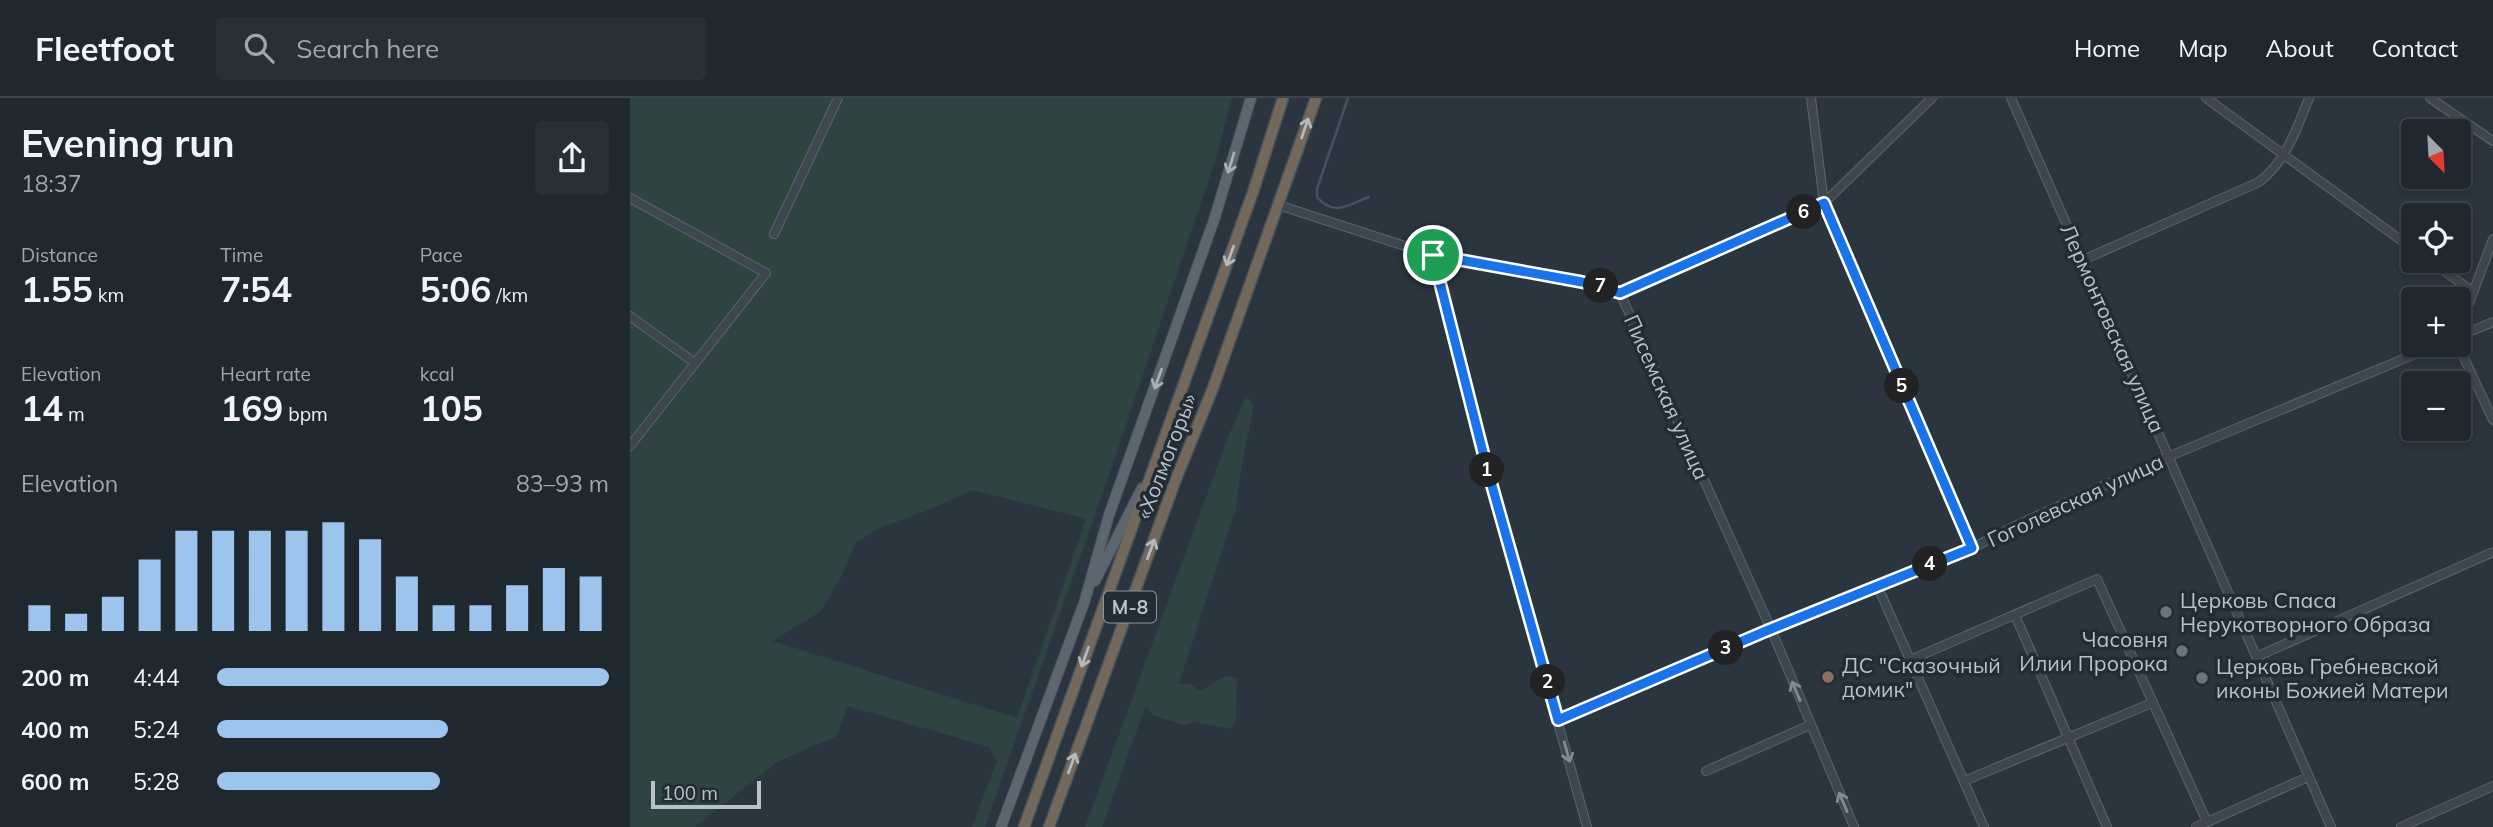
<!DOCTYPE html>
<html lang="en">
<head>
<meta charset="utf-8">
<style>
  body { margin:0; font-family:Mulish,sans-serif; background:#283037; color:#f1f3f6; height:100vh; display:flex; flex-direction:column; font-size:26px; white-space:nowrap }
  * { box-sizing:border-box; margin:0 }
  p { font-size:23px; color:#a2a6aa }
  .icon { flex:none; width:38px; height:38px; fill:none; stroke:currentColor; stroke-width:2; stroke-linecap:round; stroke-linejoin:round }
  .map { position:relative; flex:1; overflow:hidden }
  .sheet { display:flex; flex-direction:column; background:#20282f; width:630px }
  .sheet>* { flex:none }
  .needle { width:46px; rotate:156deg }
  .buttons { position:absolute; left:1771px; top:21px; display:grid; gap:14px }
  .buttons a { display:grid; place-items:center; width:70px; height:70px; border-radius:7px; background:#20282f; box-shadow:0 4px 10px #0003,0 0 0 2px #3d444b; font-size:35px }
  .scale { position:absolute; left:21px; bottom:18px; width:110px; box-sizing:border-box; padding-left:7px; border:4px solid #bac2c9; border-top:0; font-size:19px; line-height:24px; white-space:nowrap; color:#bac2c9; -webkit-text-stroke:5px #222c34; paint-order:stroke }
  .pin { position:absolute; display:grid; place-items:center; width:60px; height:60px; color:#fff; margin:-30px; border:4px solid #fff; border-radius:50%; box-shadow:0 2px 7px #0007 }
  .km { position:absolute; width:35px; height:35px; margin:-18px; border-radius:50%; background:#222; color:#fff; font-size:19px; line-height:35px; text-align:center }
  .round { display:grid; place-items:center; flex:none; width:74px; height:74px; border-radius:7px; background:#283037 }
  .head { display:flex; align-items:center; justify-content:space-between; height:119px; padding:0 21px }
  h1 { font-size:38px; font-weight:700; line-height:52px }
  .metrics { display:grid; grid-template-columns:repeat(3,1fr); gap:10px; height:119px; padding:7px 21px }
  .metrics div { display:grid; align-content:center }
  .metrics b { font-size:35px; font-weight:700 }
  .metrics small { font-size:19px; font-weight:400 }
  .metrics p { font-size:19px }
  .chart { height:196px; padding:14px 21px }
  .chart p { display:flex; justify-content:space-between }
  .chart svg { width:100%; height:126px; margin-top:7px; stroke:#9dc4ec; stroke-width:6 }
  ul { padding:0 21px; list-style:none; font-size:23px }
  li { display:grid; grid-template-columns:112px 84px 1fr; align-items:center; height:52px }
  li i { height:18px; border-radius:9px; background:#9dc4ec }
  header { display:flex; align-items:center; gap:42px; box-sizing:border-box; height:98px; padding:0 35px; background:#20282f; border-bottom:2px solid #3d444b }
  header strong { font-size:33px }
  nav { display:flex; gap:38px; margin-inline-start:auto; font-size:24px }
  .search { width:490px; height:63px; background:#283037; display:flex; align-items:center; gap:18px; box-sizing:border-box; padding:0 24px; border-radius:7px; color:#a2a6aa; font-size:26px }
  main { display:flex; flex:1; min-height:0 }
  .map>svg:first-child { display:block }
  .green { fill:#2f4342; fill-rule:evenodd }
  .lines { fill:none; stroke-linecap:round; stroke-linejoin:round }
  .stream { stroke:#425466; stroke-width:2.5 }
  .minor-casing { stroke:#5c656c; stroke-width:10 }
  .major-casing { stroke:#475058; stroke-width:12 }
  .highway-casing { stroke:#485259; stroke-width:13 }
  .minor { stroke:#3e474f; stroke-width:8 }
  .major { stroke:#5c666f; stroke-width:10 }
  .highway { stroke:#74685c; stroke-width:10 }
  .oneway { stroke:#b3b9be }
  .oneway2 { stroke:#a7b0b7 }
  .oneway3 { stroke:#828b92 }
  .route-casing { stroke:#fff; stroke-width:14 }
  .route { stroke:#1a73e8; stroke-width:9 }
  .worship-dot { fill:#6b7280; stroke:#222c34; stroke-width:2.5 }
  .education-dot { fill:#8d6e63; stroke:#222c34; stroke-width:2.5 }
  .labels { text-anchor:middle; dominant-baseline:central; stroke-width:7; stroke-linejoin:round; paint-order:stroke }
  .shield { fill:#222c34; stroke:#8c959c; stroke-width:2 }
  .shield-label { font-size:19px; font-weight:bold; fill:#bac2c9 }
  .street-label { font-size:21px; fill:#bac2c9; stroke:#222c34 }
  .poi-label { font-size:21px; fill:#bac2c9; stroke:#222c34; text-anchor:start }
</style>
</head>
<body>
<header>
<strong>Fleetfoot</strong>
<div class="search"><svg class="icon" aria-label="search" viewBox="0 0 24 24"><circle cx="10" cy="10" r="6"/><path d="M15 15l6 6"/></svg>Search here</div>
<nav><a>Home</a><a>Map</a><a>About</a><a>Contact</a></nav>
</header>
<main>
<section class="sheet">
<div class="head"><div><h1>Evening run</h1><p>18:37</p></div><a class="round"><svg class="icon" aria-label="share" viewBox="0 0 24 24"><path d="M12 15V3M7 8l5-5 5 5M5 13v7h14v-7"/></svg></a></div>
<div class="metrics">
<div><p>Distance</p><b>1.55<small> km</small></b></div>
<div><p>Time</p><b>7:54</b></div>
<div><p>Pace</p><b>5:06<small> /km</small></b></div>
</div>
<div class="metrics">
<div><p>Elevation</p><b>14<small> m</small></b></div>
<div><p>Heart rate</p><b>169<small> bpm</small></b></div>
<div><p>kcal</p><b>105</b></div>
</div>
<div class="chart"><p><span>Elevation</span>83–93 m</p>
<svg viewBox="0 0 160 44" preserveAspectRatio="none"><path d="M5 44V35M15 44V38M25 44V32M35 44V19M45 44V9M55 44V9M65 44V9M75 44V9M85 44V6M95 44V12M105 44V25M115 44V35M125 44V35M135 44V28M145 44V22M155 44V25"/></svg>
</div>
<ul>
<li><b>200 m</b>4:44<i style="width:100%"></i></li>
<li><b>400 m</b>5:24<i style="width:59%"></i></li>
<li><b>600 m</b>5:28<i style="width:57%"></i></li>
</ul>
</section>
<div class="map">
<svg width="1863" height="729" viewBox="0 0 1863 729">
  <rect width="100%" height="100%" fill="#2a353f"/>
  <path class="green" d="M0,0H602L586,60L484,363L355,729H342L367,662L359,649L217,608L207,638L147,664L65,729H0ZM343,392L456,421L387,620L143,543L191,513L212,477L226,444L252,429L296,413Z
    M616,298L624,307L610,377L606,410L549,586H560L569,592C587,588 587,574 607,580L606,624L600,631L565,624L554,627L522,617L516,607L472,729H455L598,339Z"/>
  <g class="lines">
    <path class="stream" d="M718,0L687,91V99C704,119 718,107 739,99"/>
    <defs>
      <path id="minor" d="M1181,0L1194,105L1342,450
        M1381,0L1701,729
        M1576,0L1783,151
        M1800,0L1863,43
        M0,100L136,175L0,348
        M648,107L803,157L952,184L990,195L1141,531L1224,729
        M144,136L208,0
        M803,157L857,370L957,729
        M1453,162L1629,84C1657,62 1666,32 1679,0
        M1800,163L1842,193
        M990,195L1194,105L1302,0
        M0,218L65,265
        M1829,232L1863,141
        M1829,238L1863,224
        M1828,247L1863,322
        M1247,487L1354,729
        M1385,517L1477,729
        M1626,559L1863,454
        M1280,562L1467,481L1577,724
        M928,622L1136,533L1342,450L1389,426L1540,358L1807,247
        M1076,673L1180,627
        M1334,683L1522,605
        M1566,729L1678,679
        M1771,729L1863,688"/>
      <path id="major" d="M465,483L512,390
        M371,729L454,505L479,417L584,122L621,0"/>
      <path id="highway" d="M394,729L623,94L653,0
        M419,729L546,381L583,290L686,0"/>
    </defs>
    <use href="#minor" class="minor-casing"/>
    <use href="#major" class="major-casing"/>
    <use href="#highway" class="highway-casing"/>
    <use href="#minor" class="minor"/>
    <use href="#major" class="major"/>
    <use href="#highway" class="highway"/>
  </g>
  <defs><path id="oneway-shaft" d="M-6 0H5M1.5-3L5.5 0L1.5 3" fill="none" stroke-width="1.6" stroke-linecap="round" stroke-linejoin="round" transform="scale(1.75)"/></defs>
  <g class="oneway">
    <use href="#oneway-shaft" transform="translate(675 30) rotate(-71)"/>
    <use href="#oneway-shaft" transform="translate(600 158) rotate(110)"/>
    <use href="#oneway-shaft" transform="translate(521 451) rotate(-70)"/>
    <use href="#oneway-shaft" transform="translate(455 559) rotate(110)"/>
    <use href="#oneway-shaft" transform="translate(442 665) rotate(-70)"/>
  </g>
  <g class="oneway2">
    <use href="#oneway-shaft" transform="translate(601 65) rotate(107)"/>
    <use href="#oneway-shaft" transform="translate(528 281) rotate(110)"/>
  </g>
  <g class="oneway3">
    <use href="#oneway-shaft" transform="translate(1166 593) rotate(-113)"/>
    <use href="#oneway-shaft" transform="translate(937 654) rotate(75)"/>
    <use href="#oneway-shaft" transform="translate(1213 704) rotate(-113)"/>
  </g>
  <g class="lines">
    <defs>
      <path id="route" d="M1194,105L1342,450L1136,533L928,622L857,370L803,157L952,184L990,195Z"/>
    </defs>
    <use href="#route" class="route-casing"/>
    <use href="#route" class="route"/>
  </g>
  <g class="worship-dot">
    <circle cx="1536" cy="514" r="7"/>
    <circle cx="1552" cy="553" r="7"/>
    <circle cx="1572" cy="580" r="7"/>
  </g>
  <circle class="education-dot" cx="1198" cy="579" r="7"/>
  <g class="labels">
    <rect class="shield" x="474" y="493.5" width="52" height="31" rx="5"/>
    <g class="shield-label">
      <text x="500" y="509">М-8</text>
    </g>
    <g class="street-label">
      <text transform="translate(1483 230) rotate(66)">Лермонтовская улица</text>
      <text transform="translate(1037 299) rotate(66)">Писемская улица</text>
      <text transform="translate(536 358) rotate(-69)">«Холмогоры»</text>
      <text transform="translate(1445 402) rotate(-25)">Гоголевская улица</text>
    </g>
    <g class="poi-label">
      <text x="1550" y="502">Церковь Спаса<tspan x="1550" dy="24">Нерукотворного Образа</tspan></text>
      <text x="1538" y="541" text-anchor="end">Часовня<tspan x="1538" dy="24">Илии Пророка</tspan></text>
      <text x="1212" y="567">ДС "Сказочный<tspan x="1212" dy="24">домик"</tspan></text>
      <text x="1586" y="568">Церковь Гребневской<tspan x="1586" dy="24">иконы Божией Матери</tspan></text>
    </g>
  </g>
</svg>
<div class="buttons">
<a><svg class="needle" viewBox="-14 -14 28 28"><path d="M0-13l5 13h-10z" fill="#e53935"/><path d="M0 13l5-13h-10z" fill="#a2a6aa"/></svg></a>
<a><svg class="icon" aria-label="locate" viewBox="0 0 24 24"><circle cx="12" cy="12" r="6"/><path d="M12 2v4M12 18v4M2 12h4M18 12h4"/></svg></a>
<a>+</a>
<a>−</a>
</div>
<div class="scale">100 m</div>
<div class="pin" style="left:803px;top:157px;background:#1e9e55"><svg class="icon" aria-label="arrive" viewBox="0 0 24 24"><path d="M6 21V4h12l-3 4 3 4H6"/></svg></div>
<b class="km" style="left:857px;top:372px">1</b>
<b class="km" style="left:918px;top:584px">2</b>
<b class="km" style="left:1096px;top:550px">3</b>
<b class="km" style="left:1300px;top:466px">4</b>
<b class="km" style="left:1272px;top:288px">5</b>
<b class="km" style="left:1174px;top:114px">6</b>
<b class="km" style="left:971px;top:188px">7</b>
</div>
</main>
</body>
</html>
